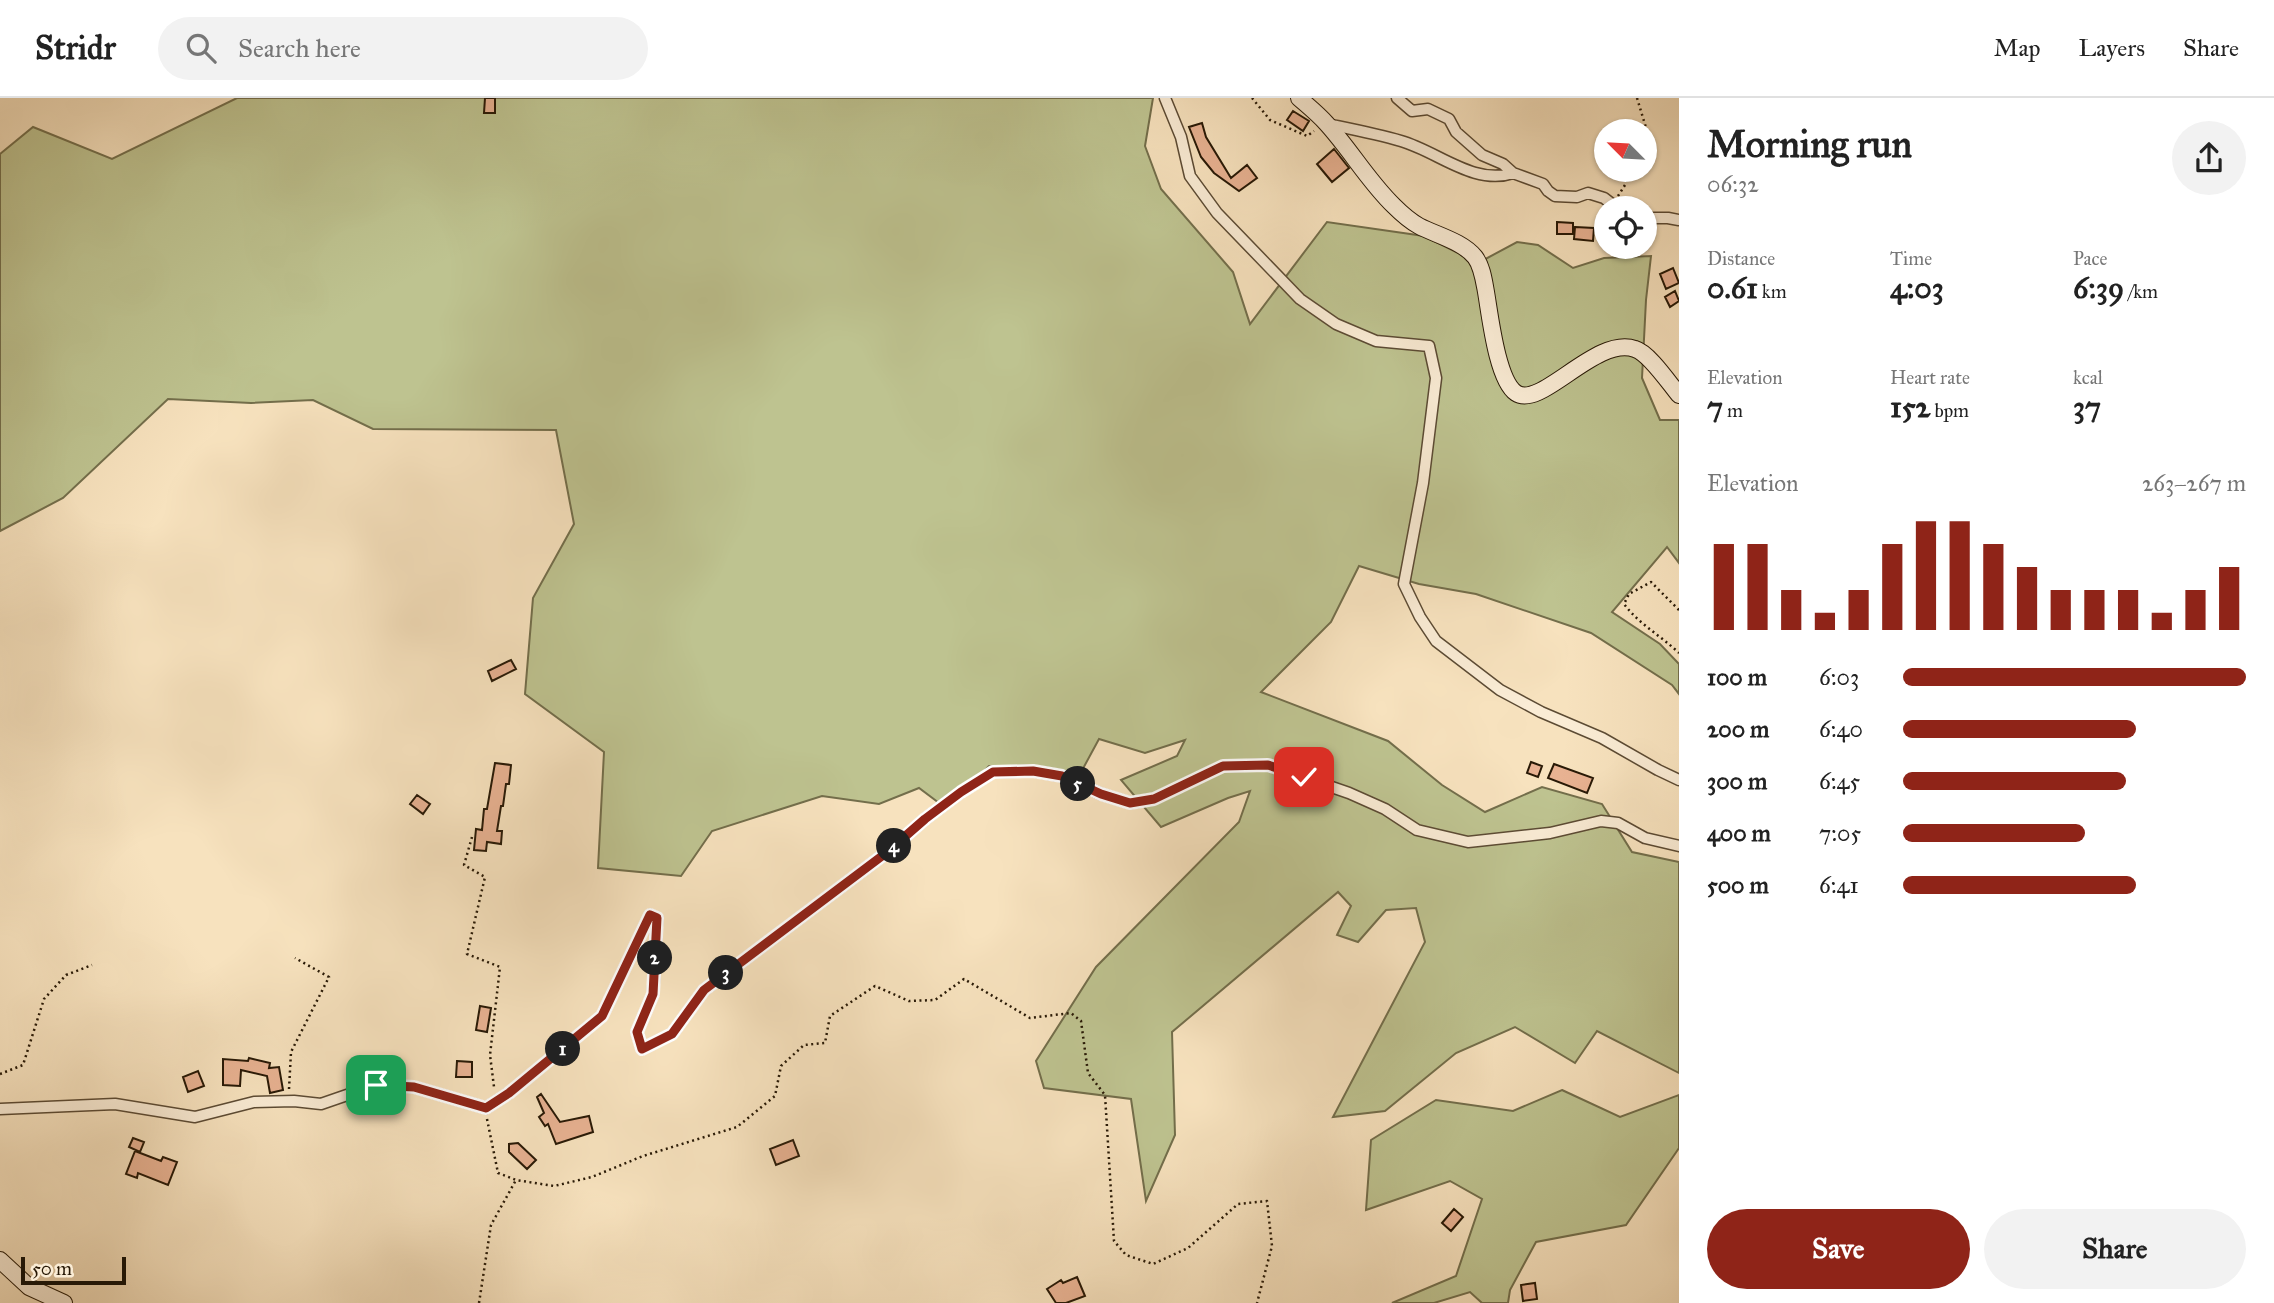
<!DOCTYPE html>
<html lang="en">
<head>
<meta charset="utf-8">
<style>
  body { margin:0; font-family:"IM FELL Great Primer",serif; background:#f2f2f2; color:#222; height:100vh; display:flex; flex-direction:column; font-size:26px; white-space:nowrap }
  * { box-sizing:border-box; margin:0 }
  p { font-size:23px; color:#767676 }
  .icon { flex:none; width:38px; height:38px; fill:none; stroke:currentColor; stroke-width:2; stroke-linecap:round; stroke-linejoin:round }
  .map { position:relative; flex:1; overflow:hidden }
  .panel { display:flex; flex-direction:column; background:#fff; width:595px }
  .panel>* { flex:none }
  .needle { width:46px; rotate:294deg }
  .fabs { position:absolute; left:1594px; top:21px; display:grid; gap:14px }
  .fabs a { display:grid; place-items:center; width:63px; height:63px; border-radius:50%; background:#fff; box-shadow:0 2px 5px #0004; font-size:35px }
  .scale { position:absolute; left:21px; bottom:18px; width:105px; box-sizing:border-box; padding-left:7px; border:4px solid #281906; border-top:0; font-size:19px; line-height:24px; white-space:nowrap; color:#281906; -webkit-text-stroke:5px #faecd5; paint-order:stroke }
  .pin { position:absolute; display:grid; place-items:center; width:60px; height:60px; color:#fff; margin:-30px; border-radius:14px; box-shadow:0 4px 10px #0006 }
  .km { position:absolute; width:35px; height:35px; margin:-18px; border-radius:50%; background:#222; color:#fff; font-size:19px; line-height:35px; text-align:center }
  .round { display:grid; place-items:center; flex:none; width:74px; height:74px; border-radius:37px; background:#f2f2f2 }
  .overview { display:flex; align-items:center; justify-content:space-between; height:119px; padding:0 28px }
  h1 { font-size:38px; font-weight:700; line-height:52px }
  .figures { display:grid; grid-template-columns:repeat(3,1fr); gap:10px; height:119px; padding:7px 28px }
  .figures div { display:grid; align-content:center }
  .figures b { font-size:30px; font-weight:700 }
  .figures small { font-size:19px; font-weight:400 }
  .figures p { font-size:19px }
  .chart { height:196px; padding:14px 28px }
  .chart p { display:flex; justify-content:space-between }
  .chart svg { width:100%; height:126px; margin-top:7px; stroke:#8f2418; stroke-width:6 }
  .cta { display:flex; gap:14px; margin-top:auto; padding:14px 28px }
  .cta a { flex:1; height:80px; border-radius:42px; background:#8f2418; color:#fff; font-size:28px; font-weight:700; line-height:80px; text-align:center }
  .cta a+a { background:#f2f2f2; color:#222 }
  ul { padding:0 28px; list-style:none; font-size:23px }
  li { display:grid; grid-template-columns:112px 84px 1fr; align-items:center; height:52px }
  li i { height:18px; border-radius:9px; background:#8f2418 }
  header { display:flex; align-items:center; gap:42px; box-sizing:border-box; height:98px; padding:0 35px; background:#fff; border-bottom:2px solid #e0e0e0 }
  header strong { font-size:33px }
  nav { display:flex; gap:38px; margin-inline-start:auto; font-size:24px }
  .search { width:490px; height:63px; background:#f2f2f2; display:flex; align-items:center; gap:18px; box-sizing:border-box; padding:0 24px; border-radius:38px; color:#767676; font-size:26px }
  main { display:flex; flex:1; min-height:0 }
  .map>svg:first-child { display:block }
  .green { fill:#bec390; stroke:#736e4b; stroke-width:2 }
  .building { fill:#e8b292; stroke:#281906; stroke-width:2 }
  .lines { fill:none; stroke-linecap:round; stroke-linejoin:round }
  .street-casing { stroke:#5c4b34; stroke-width:13 }
  .secondary-casing { stroke:#281906; stroke-width:18 }
  .path { stroke:#281906; stroke-width:2.5; stroke-dasharray:2 3.5; stroke-linecap:butt }
  .street { stroke:#faecd5; stroke-width:10 }
  .secondary { stroke:#faecd5; stroke-width:16 }
  .route-casing { stroke:#fff; stroke-width:14 }
  .route { stroke:#8f2418; stroke-width:9 }
</style>
</head>
<body>
<header>
<strong>Stridr</strong>
<div class="search"><svg class="icon" aria-label="search" viewBox="0 0 24 24"><circle cx="10" cy="10" r="6"/><path d="M15 15l6 6"/></svg>Search here</div>
<nav><a>Map</a><a>Layers</a><a>Share</a></nav>
</header>
<main>
<div class="map">
<svg width="1679" height="1205" viewBox="0 0 1679 1205">
  <rect width="100%" height="100%" fill="#f7e2be"/>
  <filter id="stains"><feTurbulence type="fractalNoise" baseFrequency=".00286" numOctaves="4"/><feColorMatrix values="0 0 0 0 .2 0 0 0 0 .09 0 0 0 0 .02 0 0 0 .5 -.17"/></filter>
  <radialGradient id="worn" r=".72"><stop offset=".6" stop-color="#630" stop-opacity="0"/><stop offset="1" stop-color="#630" stop-opacity=".3"/></radialGradient>
  <path class="green" d="M237,0H1153L1145,48L1161,91L1233,174L1250,226L1327,124L1424,138L1478,165L1517,144L1538,147L1573,170L1604,160L1651,158L1646,202L1642,280L1660,322H1679V465L1667,449L1612,514L1660,546L1679,566V596L1672,587L1591,535L1476,496L1419,486L1359,468L1331,524L1261,594L1388,643L1442,687L1485,714L1542,689L1602,706L1632,754L1679,764V975L1597,933L1575,965L1515,929L1456,955L1385,1013L1333,1019L1425,844L1416,810L1386,812L1358,844L1337,837L1351,808L1338,794L1172,934L1175,1037L1146,1103L1131,1001L1044,990L1036,963L1096,869L1239,724L1250,693L1228,700L1161,729L1121,682L1177,658L1185,642L1145,655L1099,641L1073,689L1033,670L989,668L947,711L919,690L879,706L822,698L712,733L681,778L598,770L604,654L525,596L533,500L574,426L556,332L373,331L313,302L251,305L168,301L63,400L0,433V56L33,29L112,61Z
    M1562,992L1620,1019L1679,997V1050L1626,1127L1536,1144L1510,1192L1508,1205H1482L1470,1194L1434,1205H1392L1456,1178L1482,1101L1450,1083L1366,1112L1371,1042L1436,1002L1513,1013Z"/>
  <path class="building" d="M485,0H495V15H484Z
    M1293,13L1309,23L1303,33L1287,22Z
    M1202,25L1206,39L1231,80L1247,67L1257,80L1239,93L1214,75L1201,59L1189,29Z
    M1334,51L1349,70L1332,84L1317,66Z
    M1557,124L1573,125V136H1557Z
    M1575,129L1594,130L1593,143L1574,141Z
    M1673,170L1679,185L1666,191L1660,176Z
    M1675,193L1679,203L1670,209L1665,199Z
    M511,562L516,571L492,583L488,573Z
    M1531,664L1542,668L1538,679L1527,675Z
    M495,665L511,667L509,686H506L503,708H501L497,733H502L501,746L487,744L486,753L474,752L476,731L482,732L484,711H487Z
    M1554,666L1593,680L1587,695L1548,680Z
    M417,697L430,706L423,716L410,706Z
    M480,908L491,910L487,934L476,932Z
    M249,960L270,965L269,970L279,969L283,992L270,995L267,978L241,972L240,988L223,987V961L248,963Z
    M457,963L472,964V979H456Z
    M198,973L204,988L188,994L183,979Z
    M541,996L560,1024L589,1018L593,1034L556,1046L548,1026L545,1028L539,1019L544,1015L537,999Z
    M133,1040L144,1044L140,1054L129,1049Z
    M793,1042L799,1058L776,1067L770,1051Z
    M518,1045L536,1062L527,1071L509,1054V1046Z
    M135,1053L161,1063L163,1059L177,1064L168,1087L138,1075L137,1080L126,1076Z
    M1454,1111L1463,1119L1451,1133L1442,1125Z
    M1077,1179L1085,1198L1066,1205H1056L1047,1191L1061,1182L1063,1185Z
    M1535,1185L1537,1201L1523,1203L1521,1187Z"/>
  <g class="lines">
    <defs>
      <path id="street" d="M1165,0L1181,39L1190,78L1217,115L1300,201L1336,226L1376,243L1429,248L1436,280L1423,385L1404,486L1420,519L1436,543L1500,592L1541,614L1602,640L1658,672L1679,682
        M1397,0L1412,13L1428,11L1449,21L1456,34L1482,57L1503,66L1513,75L1543,86L1548,93L1555,98L1577,99L1588,95L1604,100L1617,110
        M1327,26C1351,31 1377,36 1401,43C1437,53 1474,88 1513,75
        M1645,120H1668L1679,122
        M0,1011L115,1006L195,1019L254,1004L294,1003L321,1006L376,987L414,989L486,1010L509,995L602,918L650,817L657,820L653,896L637,934L642,951L672,936L704,892L886,755L925,721L961,694L993,674L1033,673L1062,678L1101,696L1130,705L1154,701L1223,668L1268,667L1349,695L1385,711L1417,732L1468,744L1550,735L1601,723L1618,725L1645,740L1679,748"/>
      <path id="secondary" d="M1299,0C1308,8 1318,16 1326,25C1350,51 1368,83 1394,108C1401,115 1410,123 1419,128C1436,137 1462,143 1475,159C1482,168 1484,183 1486,194C1490,217 1497,282 1516,295C1541,312 1596,237 1635,251C1649,255 1669,285 1679,297
        M0,1162L29,1189L64,1205"/>
    </defs>
    <use href="#street" class="street-casing"/>
    <use href="#secondary" class="secondary-casing"/>
    <path class="path" d="M1252,0L1270,22L1307,38L1314,33
      M1637,0L1647,33L1645,36
      M1618,98L1625,87L1629,72
      M1679,512L1651,484L1629,496L1624,506C1640,527 1660,537 1679,555
      M472,739L464,767L485,779L467,856L500,869L490,957L494,989
      M0,976L23,967L44,901L66,877L92,867
      M289,991L291,954L329,879L295,860
      M487,1021L498,1075L516,1082L554,1088L592,1079L643,1058L737,1029L775,998L781,968L804,947L825,945L830,918L875,888L909,903L935,902L964,881L1030,920L1071,915L1081,923L1088,975L1105,997L1114,1143L1126,1157L1153,1166L1188,1150L1238,1106L1267,1103L1272,1148L1257,1205
      M479,1205L491,1127L516,1082"/>
    <use href="#street" class="street"/>
    <use href="#secondary" class="secondary"/>
  </g>
  <g class="lines">
    <defs>
      <path id="route" d="M376,987L414,989L486,1010L509,995L602,918L650,817L657,820L653,896L637,934L642,951L672,936L704,892L886,755L925,721L961,694L993,674L1033,673L1062,678L1101,696L1130,705L1154,701L1223,668L1268,667L1304,679"/>
    </defs>
    <use href="#route" class="route-casing"/>
    <use href="#route" class="route"/>
  </g>
  <rect width="100%" height="100%" filter="url(#stains)"/>
  <rect width="100%" height="100%" fill="url(#worn)"/>
</svg>
<div class="fabs">
<a><svg class="needle" viewBox="-14 -14 28 28"><path d="M0-13l5 13h-10z" fill="#e53935"/><path d="M0 13l5-13h-10z" fill="#767676"/></svg></a>
<a><svg class="icon" aria-label="locate" viewBox="0 0 24 24"><circle cx="12" cy="12" r="6"/><path d="M12 2v4M12 18v4M2 12h4M18 12h4"/></svg></a>
</div>
<div class="scale">50 m</div>
<div class="pin" style="left:376px;top:987px;background:#1e9e55"><svg class="icon" aria-label="arrive" viewBox="0 0 24 24"><path d="M6 21V4h12l-3 4 3 4H6"/></svg></div>
<div class="pin" style="left:1304px;top:679px;background:#d93025"><svg class="icon" aria-label="check" viewBox="0 0 24 24"><path d="M5 12l5 5 9-10"/></svg></div>
<b class="km" style="left:563px;top:951px">1</b>
<b class="km" style="left:655px;top:860px">2</b>
<b class="km" style="left:726px;top:875px">3</b>
<b class="km" style="left:894px;top:748px">4</b>
<b class="km" style="left:1078px;top:686px">5</b>
</div>
<section class="panel">
<div class="overview"><div><h1>Morning run</h1><p>06:32</p></div><a class="round"><svg class="icon" aria-label="share" viewBox="0 0 24 24"><path d="M12 15V3M7 8l5-5 5 5M5 13v7h14v-7"/></svg></a></div>
<div class="figures">
<div><p>Distance</p><b>0.61<small> km</small></b></div>
<div><p>Time</p><b>4:03</b></div>
<div><p>Pace</p><b>6:39<small> /km</small></b></div>
</div>
<div class="figures">
<div><p>Elevation</p><b>7<small> m</small></b></div>
<div><p>Heart rate</p><b>152<small> bpm</small></b></div>
<div><p>kcal</p><b>37</b></div>
</div>
<div class="chart"><p><span>Elevation</span>263–267 m</p>
<svg viewBox="0 0 160 44" preserveAspectRatio="none"><path d="M5 44V14M15 44V14M25 44V30M35 44V38M45 44V30M55 44V14M65 44V6M75 44V6M85 44V14M95 44V22M105 44V30M115 44V30M125 44V30M135 44V38M145 44V30M155 44V22"/></svg>
</div>
<ul>
<li><b>100 m</b>6:03<i style="width:100%"></i></li>
<li><b>200 m</b>6:40<i style="width:68%"></i></li>
<li><b>300 m</b>6:45<i style="width:65%"></i></li>
<li><b>400 m</b>7:05<i style="width:53%"></i></li>
<li><b>500 m</b>6:41<i style="width:68%"></i></li>
</ul>
<div class="cta"><a>Save</a><a>Share</a></div>
</section>
</main>
</body>
</html>
